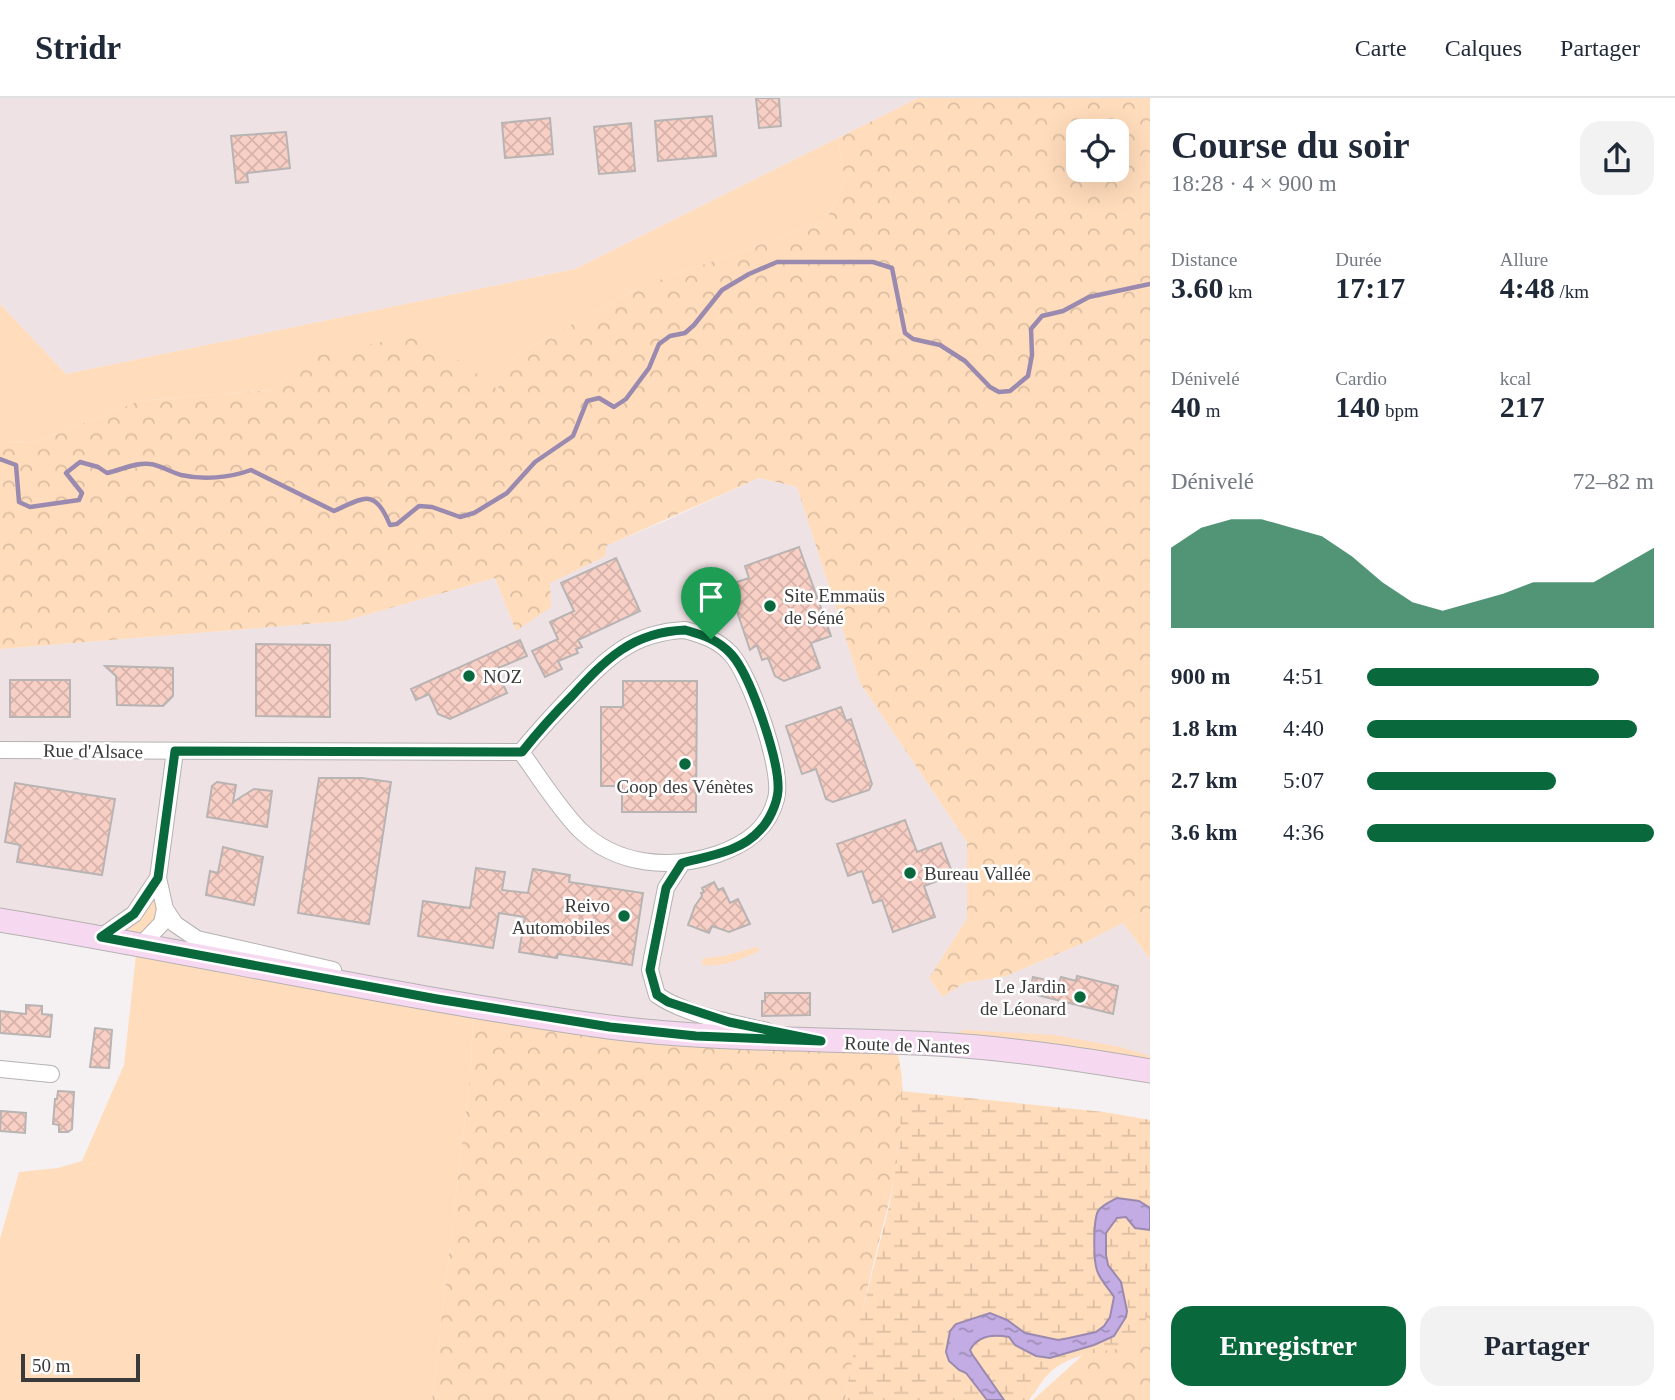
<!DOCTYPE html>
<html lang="fr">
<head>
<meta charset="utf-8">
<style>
  body { margin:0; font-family:Georgia,serif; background:#f2f2f3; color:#1f2937; height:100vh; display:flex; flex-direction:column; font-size:26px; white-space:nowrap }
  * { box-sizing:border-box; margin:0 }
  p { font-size:23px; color:#747a83 }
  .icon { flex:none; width:38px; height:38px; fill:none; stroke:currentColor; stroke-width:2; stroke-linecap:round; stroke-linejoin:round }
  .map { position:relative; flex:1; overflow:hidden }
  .drawer { display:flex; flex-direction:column; background:#fff; width:525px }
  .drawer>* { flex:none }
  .buttons { position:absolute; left:1066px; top:21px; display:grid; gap:14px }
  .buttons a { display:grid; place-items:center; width:63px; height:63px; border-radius:14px; background:#fff; box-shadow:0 7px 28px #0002; font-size:35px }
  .scale { position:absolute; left:21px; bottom:18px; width:119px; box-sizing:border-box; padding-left:7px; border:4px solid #3b3a3a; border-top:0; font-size:19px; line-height:24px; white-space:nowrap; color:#3b3a3a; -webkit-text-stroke:5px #fff; paint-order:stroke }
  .pin { position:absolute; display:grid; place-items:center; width:60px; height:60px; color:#fff; margin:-72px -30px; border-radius:50% 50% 50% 0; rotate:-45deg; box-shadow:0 0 7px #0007 }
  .pin .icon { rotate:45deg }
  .round { display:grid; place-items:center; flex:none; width:74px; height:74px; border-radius:21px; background:#f2f2f3 }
  .headline { display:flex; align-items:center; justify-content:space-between; height:119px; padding:0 21px }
  h1 { font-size:38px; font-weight:700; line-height:52px }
  .figures { display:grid; grid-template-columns:repeat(3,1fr); gap:10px; height:119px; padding:7px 21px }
  .figures div { display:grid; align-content:center }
  .figures b { font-size:30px; font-weight:700 }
  .figures small { font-size:19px; font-weight:400 }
  .figures p { font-size:19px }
  .chart { height:196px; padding:14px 21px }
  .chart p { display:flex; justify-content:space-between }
  .chart svg { width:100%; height:126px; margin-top:7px; fill:#09693d; opacity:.7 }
  .primary-button { display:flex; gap:14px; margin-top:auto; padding:14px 21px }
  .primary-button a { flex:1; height:80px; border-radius:21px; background:#09693d; color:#fff; font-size:28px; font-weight:700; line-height:80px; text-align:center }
  .primary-button a+a { background:#f2f2f3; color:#1f2937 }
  ul { padding:0 21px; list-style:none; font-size:23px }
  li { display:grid; grid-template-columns:112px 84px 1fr; align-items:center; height:52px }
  li i { height:18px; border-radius:9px; background:#09693d }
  header { display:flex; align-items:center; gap:42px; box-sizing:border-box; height:98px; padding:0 35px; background:#fff; border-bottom:2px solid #e0e1e3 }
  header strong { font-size:33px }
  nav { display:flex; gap:38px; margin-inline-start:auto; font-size:24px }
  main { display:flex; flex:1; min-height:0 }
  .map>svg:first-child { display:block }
  .built { fill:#efe2e4 }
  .grass { fill:#ffdcbb }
  .forest { fill:url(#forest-crowns); fill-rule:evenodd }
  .wetland { fill:url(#wetland-marsh) }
  .water { fill:url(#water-ripples); stroke:#9a8ab0; stroke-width:2 }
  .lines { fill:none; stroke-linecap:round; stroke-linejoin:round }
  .stream { stroke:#9a8ab0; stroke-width:4.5 }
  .building { fill:url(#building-cross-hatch); stroke:#b8b4b3; stroke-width:2 }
  .street-casing { stroke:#b5b2b2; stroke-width:18 }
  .secondary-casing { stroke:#b5b2b2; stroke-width:25 }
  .street { stroke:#fff; stroke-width:16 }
  .secondary { stroke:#f6d8f1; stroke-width:23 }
  .route-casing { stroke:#fff; stroke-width:14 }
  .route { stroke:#09693d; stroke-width:9 }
  .poi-dot { fill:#09693d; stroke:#fff; stroke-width:2.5 }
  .labels { text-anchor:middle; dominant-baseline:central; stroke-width:5; stroke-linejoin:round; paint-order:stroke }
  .poi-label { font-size:19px; fill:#3b3a3a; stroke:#fff; text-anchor:start }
  .street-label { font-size:19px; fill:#3b3a3a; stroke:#fff }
</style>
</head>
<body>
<header>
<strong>Stridr</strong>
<nav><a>Carte</a><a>Calques</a><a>Partager</a></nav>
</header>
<main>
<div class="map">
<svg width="1150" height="1302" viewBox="0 0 1150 1302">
  <defs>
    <pattern id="forest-crowns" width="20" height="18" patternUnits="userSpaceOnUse" patternTransform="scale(1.75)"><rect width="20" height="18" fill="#ffdcbb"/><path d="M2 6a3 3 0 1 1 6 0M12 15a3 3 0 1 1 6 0" fill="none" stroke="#dbbea2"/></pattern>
    <pattern id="wetland-marsh" width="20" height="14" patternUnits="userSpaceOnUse" patternTransform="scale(1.75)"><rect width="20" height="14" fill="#ffdcbb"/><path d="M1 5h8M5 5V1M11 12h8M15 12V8" fill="none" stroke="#dbbea2"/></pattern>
    <pattern id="water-ripples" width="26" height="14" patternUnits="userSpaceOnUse" patternTransform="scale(1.75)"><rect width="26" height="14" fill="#c2ace3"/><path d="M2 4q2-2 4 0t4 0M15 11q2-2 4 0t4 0" fill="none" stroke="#9f8db9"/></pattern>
    <pattern id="building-cross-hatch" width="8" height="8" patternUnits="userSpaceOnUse" patternTransform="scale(1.75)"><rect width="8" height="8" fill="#f8cfc5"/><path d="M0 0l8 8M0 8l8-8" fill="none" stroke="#d6b2aa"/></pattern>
  </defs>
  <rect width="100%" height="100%" fill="#f5f1f2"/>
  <path class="built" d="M0,0H918L575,171L66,276L0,206Z
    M759,380L797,389L860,585L967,744V821L929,880L943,899L964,885L1006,878L1086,844L1123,825L1150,861V978L1028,960L725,947L0,813V551L345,523L495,480L516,532L549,485L606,458L605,448L663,424Z"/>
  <path class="grass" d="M838,40L845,82L826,123L640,189L516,257L497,291L317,258L269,292L139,303L34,345L0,344V206L66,276L575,171Z
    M156,793L158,823L145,835L132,834L128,831L129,828L147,813Z
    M1150,811V861L1123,825Z
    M138,839L473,916L471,969L432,1302H0V1141L19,1074L58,1070L82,1063L124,967Z
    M756,849L760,851L759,853C743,862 720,869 702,867L703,860L724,858Z
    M964,932L1055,937L1120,949L1150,958V962L963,939L957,935Z"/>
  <path class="forest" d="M918,0H1150V811L1086,844L1006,878L964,885L943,899L929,880L967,821V744L860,585L797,389L759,380L606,448V458L550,485L551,509L516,533L495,480L345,523L0,551V344L34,345L139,303L269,292L317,258L423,235L497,291L516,257L640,189L826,123L845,82L838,40ZM1116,33V72H1078V33Z
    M473,916L897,952C915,1023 888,1106 871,1175C861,1217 853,1259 845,1302H432L471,969Z
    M1150,1209V1302H1033L1085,1255Z"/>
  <path class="wetland" d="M901,993L1104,1014L1150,1022V1210L1140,1238L1134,1247C1107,1255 1077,1253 1054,1271C1044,1278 1037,1292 1029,1302H845L858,1230L889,1109L900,1047Z"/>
  <path class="water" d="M1117,1100L1139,1103L1150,1110V1132L1135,1130L1126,1119L1117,1120L1106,1135V1157L1108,1167L1121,1184L1127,1213L1126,1219L1114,1238L1094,1247L1050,1260L1036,1258L1015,1247L1009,1239C994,1236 978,1237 970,1252L972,1256L1004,1302H987L966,1275L959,1272L949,1263L946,1254L950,1233L956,1226L990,1215L1007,1222L1025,1235L1058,1242L1069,1240L1096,1234L1104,1228L1110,1219L1114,1199C1109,1191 1102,1184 1098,1175C1093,1165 1093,1124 1098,1113C1102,1107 1110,1104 1117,1100Z"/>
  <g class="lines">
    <path class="stream" d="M0,361L16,367L19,404L30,409L79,402L82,395L66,375L80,364L98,369L107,375C121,372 136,364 150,366C160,367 170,374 181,377C203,382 229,380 251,372L334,413C365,399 375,390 390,427L397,426L419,408L432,409L460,419L474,415L507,395L535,364L573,338L587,303L599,300L614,309L626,301L649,270L659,246L670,238L685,235L694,227L722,192L749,176L777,164H873L892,170L905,235L913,241L940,247L965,263L990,289L999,294L1010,293L1028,278L1032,257L1031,231L1042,218L1063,213L1089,199L1150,186"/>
  </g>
  <path class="building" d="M756,0H779L781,28L759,30Z
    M712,18L716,58L658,63L655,23Z
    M550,20L553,56L505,60L502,25Z
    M631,25L635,73L599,76L594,29Z
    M286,34L290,70L247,75L248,84L236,85L231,38Z
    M799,449L831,538L811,545L820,570L784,583L775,578L768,560L762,562L757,547L750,552L728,487L749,480L745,468Z
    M616,460L640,513L578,542L582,549L576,551L578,555L558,563L562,571L545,579L532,553L558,541L550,524L574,513L561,485Z
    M520,542L527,558L496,571L507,595L450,621L438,616L429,596L416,602L411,591Z
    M256,546L330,547V619L256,618Z
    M105,568L173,570V598L163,608L117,607L116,578Z
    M10,582H70V619H10Z
    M623,583H697L696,714H622V688H601V609H623Z
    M841,609L846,623L851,621L872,686L869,692L833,704L826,701L816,671L802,676L786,628Z
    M319,680H362L391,684L369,826L298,815Z
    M217,684L236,687L233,704L254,691L272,693L267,729L207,719L212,688Z
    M15,685L115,701L102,777L17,764L20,747L5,744Z
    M905,722L917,754L941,745L953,777L924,788L935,819L893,834L882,802L873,805L862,773L848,778L837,746Z
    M223,749L263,759L254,807L206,797L210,773L218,775Z
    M476,770L505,774L502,792L528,795L533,771L570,777L569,784L643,795L632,867L558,856L557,860L519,854L525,819L499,815L493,850L418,838L423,803L470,810Z
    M714,784L718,792L723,790L730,805L738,801L750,826L729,834L712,828L709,835L688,827L695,808L702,798L701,795L704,794L702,790Z
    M1077,878L1118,888L1113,916L1029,895L1033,879L1059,885L1061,879L1076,883Z
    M765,895H810V917L762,918V903H765Z
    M26,907L42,908V916L52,917L50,939L0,935V913L26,916Z
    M95,930L112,932L109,970L90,969Z
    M58,993L74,994L72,1031L68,1034H59V1027L53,1026L55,1001H57Z
    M1,1013L26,1015L25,1035L0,1033Z"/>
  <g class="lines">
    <defs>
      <path id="street" d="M685,532C703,537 718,542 731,556C750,577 784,673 776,701C768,731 746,746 718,756C671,772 616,768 579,731C557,708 540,680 521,654C537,634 554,616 572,597C606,561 632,534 685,532Z
        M0,652L521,654
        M175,653L158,780L165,811L175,826L197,841L333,872
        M682,765L666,790L652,860L650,872L657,897C686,917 733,925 767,933
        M101,839L134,816L158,780
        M141,847L162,825L165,811
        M0,971L51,976"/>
      <path id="secondary" d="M0,822C203,856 405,901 609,929C718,943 827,940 936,946C1008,950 1079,961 1150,973"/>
    </defs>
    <use href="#street" class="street-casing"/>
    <use href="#secondary" class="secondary-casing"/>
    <use href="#street" class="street"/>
    <use href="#secondary" class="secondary"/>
  </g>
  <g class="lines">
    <defs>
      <path id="route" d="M685,532C703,537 719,542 732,557C751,579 780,664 778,693C777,706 769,723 760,732C741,754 708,758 682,765L666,790L650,872L657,897L668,904L729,924L821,943L696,938L610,929L437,901L101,839L134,816L158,780L175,653L522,654C537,635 554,616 572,598C606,561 632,534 685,532Z"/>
    </defs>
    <use href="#route" class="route-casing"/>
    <use href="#route" class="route"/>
  </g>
  <g class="poi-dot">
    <circle cx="770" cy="508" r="7"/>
    <circle cx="469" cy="578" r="7"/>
    <circle cx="685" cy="666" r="7"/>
    <circle cx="910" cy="775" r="7"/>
    <circle cx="624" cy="818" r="7"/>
    <circle cx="1080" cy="899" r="7"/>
  </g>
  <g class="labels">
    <g class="poi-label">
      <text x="784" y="497">Site Emmaüs<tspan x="784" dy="22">de Séné</tspan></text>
      <text x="483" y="578">NOZ</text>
      <text x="685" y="688" text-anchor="middle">Coop des Vénètes</text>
      <text x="924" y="775">Bureau Vallée</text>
      <text x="610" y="807" text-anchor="end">Reivo<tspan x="610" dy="22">Automobiles</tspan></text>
      <text x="1066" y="888" text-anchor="end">Le Jardin<tspan x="1066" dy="22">de Léonard</tspan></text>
    </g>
    <g class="street-label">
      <text transform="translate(93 653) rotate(1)">Rue d'Alsace</text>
      <text transform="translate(907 947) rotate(2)">Route de Nantes</text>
    </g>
  </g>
</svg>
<div class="buttons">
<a><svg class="icon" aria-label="locate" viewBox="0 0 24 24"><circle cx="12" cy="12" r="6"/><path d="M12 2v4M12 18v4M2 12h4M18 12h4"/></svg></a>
</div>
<div class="scale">50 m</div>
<div class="pin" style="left:711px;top:541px;background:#1e9e55"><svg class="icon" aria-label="arrive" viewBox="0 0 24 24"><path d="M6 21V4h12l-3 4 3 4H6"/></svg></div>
</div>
<section class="drawer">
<div class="headline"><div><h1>Course du soir</h1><p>18:28 · 4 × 900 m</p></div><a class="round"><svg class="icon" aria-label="share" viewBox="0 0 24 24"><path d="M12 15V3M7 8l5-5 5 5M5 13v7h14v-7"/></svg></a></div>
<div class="figures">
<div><p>Distance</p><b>3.60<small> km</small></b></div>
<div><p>Durée</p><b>17:17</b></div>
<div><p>Allure</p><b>4:48<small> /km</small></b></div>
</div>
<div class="figures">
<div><p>Dénivelé</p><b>40<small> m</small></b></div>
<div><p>Cardio</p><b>140<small> bpm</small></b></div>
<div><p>kcal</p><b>217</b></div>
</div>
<div class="chart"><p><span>Dénivelé</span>72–82 m</p>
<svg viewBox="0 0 160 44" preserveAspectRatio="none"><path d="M0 44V16L10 9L20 6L30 6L40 9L50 12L60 19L70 28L80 35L90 38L100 35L110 32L120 28L130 28L140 28L150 22L160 16V44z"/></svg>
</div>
<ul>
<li><b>900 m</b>4:51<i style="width:81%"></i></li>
<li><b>1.8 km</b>4:40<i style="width:94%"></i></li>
<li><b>2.7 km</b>5:07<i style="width:66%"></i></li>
<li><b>3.6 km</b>4:36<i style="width:100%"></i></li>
</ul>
<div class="primary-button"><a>Enregistrer</a><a>Partager</a></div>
</section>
</main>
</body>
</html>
